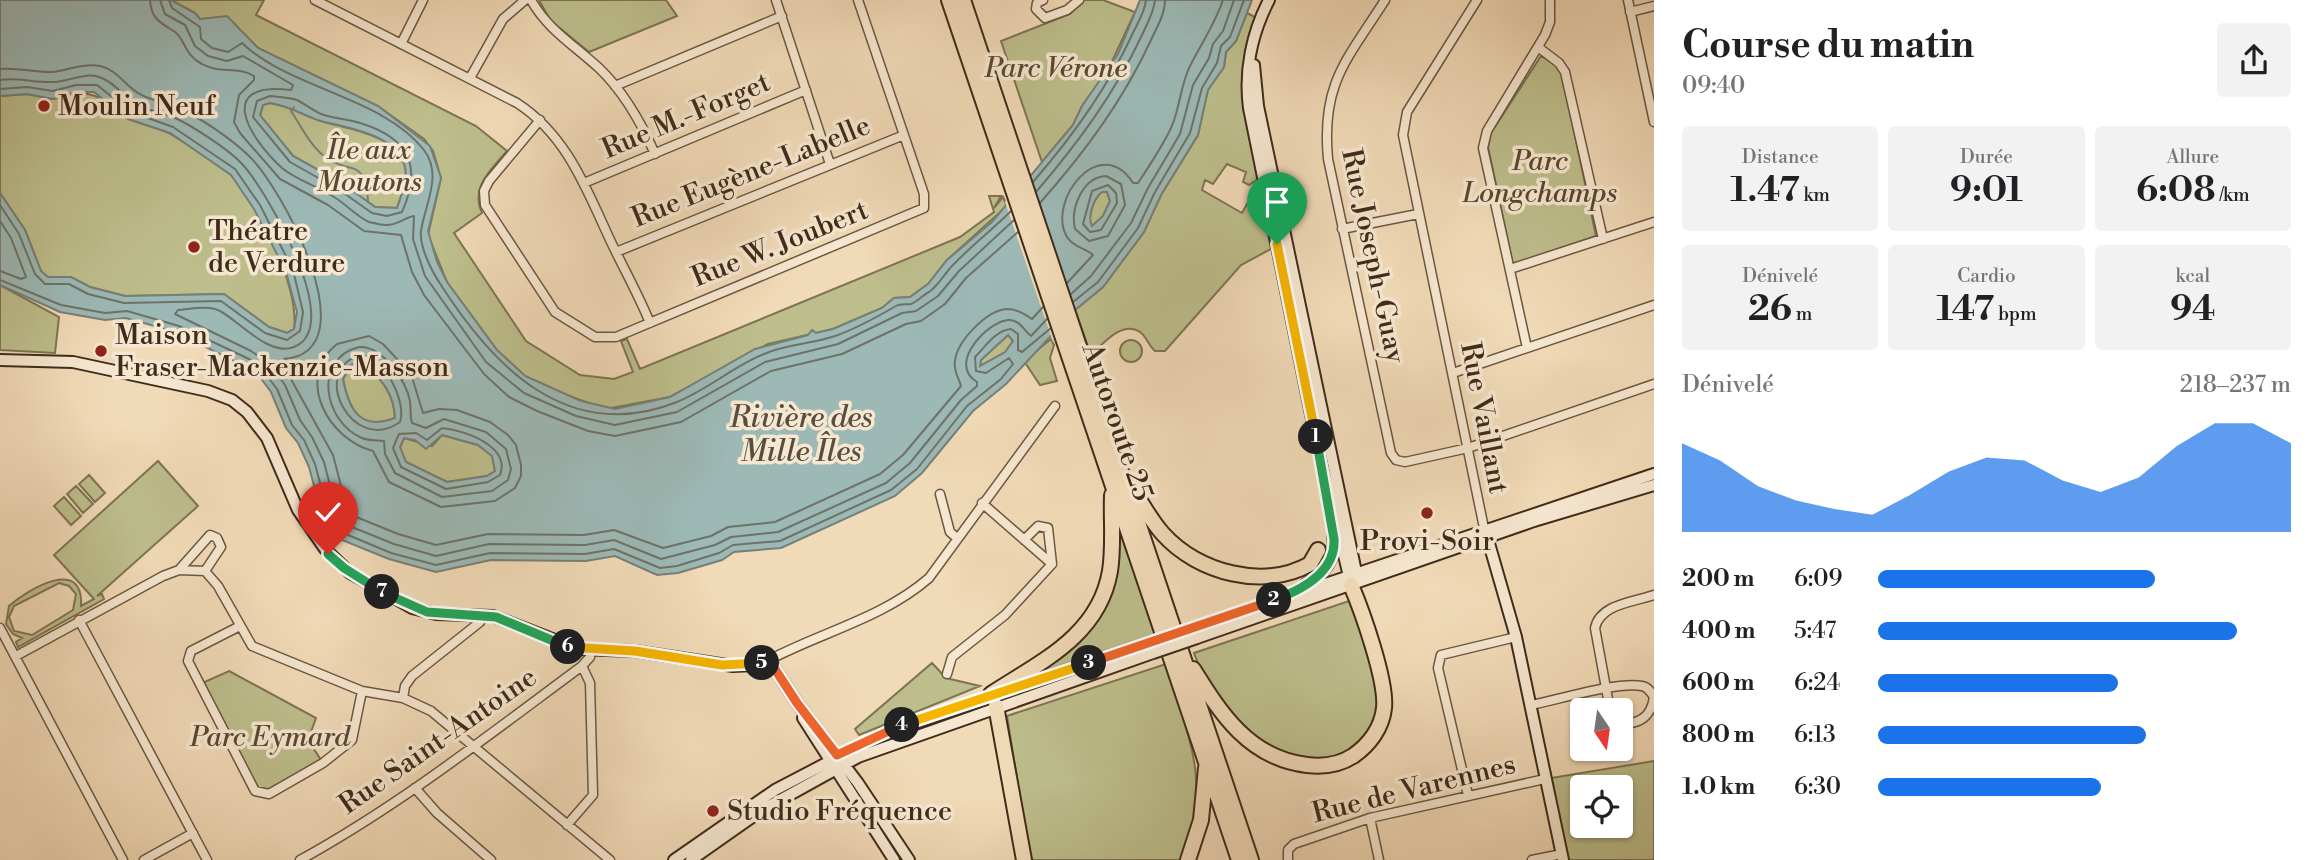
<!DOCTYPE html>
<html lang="fr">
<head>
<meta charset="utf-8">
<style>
  body { margin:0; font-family:"Libre Bodoni",serif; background:#f2f2f2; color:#202124; height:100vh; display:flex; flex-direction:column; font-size:26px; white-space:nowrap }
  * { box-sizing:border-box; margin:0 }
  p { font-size:23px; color:#757577 }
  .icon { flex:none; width:38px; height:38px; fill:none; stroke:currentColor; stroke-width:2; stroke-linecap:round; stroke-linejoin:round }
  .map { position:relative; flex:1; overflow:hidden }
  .sheet { display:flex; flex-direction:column; background:#fff; width:665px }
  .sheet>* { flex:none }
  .needle { width:46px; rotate:167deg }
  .fabs { position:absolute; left:1570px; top:698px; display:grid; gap:14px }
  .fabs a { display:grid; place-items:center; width:63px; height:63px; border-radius:7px; background:#fff; box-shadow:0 2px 5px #0004; font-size:35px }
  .pin { position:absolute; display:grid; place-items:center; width:60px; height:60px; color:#fff; margin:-72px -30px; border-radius:50% 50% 50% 0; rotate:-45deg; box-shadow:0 0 7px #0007 }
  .pin .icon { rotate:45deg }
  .km { position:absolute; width:35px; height:35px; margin:-18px; border-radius:50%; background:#222; color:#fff; font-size:19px; line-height:35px; text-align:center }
  .round { display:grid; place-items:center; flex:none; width:74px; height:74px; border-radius:7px; background:#f2f2f2 }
  .overview { display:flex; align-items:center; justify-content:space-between; height:119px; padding:0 28px }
  h1 { font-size:38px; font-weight:700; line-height:52px }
  .metrics { display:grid; grid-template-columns:repeat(3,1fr); gap:10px; height:119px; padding:7px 28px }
  .metrics div { display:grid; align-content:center; border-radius:7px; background:#f2f2f2; text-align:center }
  .metrics b { font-size:35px; font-weight:700 }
  .metrics small { font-size:19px; font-weight:400 }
  .metrics p { font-size:19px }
  .chart { height:196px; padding:14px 28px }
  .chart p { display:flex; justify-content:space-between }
  .chart svg { width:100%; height:126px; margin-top:7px; fill:#1a73e8; opacity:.7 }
  ul { padding:0 28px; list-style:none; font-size:23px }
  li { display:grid; grid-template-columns:112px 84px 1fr; align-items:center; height:52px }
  li i { height:18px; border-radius:9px; background:#1a73e8 }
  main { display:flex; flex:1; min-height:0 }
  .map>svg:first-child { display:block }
  .green { fill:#bdbe8c; stroke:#7e7453; stroke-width:2; fill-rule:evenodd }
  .water { fill:#9cb9b6; stroke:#778078; stroke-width:2; fill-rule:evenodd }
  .pier { fill:#f1dab7 }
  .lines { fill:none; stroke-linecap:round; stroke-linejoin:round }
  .shore { stroke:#6e7268; stroke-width:2 }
  .stream { stroke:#778078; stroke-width:2 }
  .street-casing { stroke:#6c5741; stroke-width:11 }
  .secondary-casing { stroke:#402b1a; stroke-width:14 }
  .highway-casing { stroke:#402b1a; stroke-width:18 }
  .street { stroke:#f6e7d0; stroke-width:8 }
  .secondary { stroke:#f6e7d0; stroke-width:10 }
  .highway { stroke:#f1dab7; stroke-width:14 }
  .secondary-bridge-casing { stroke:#402b1a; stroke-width:14; stroke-linecap:butt }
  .secondary-bridge { stroke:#f6e7d0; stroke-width:10 }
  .split-1-casing { stroke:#fff; stroke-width:14 }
  .split-2-casing { stroke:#fff; stroke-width:14 }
  .split-3-casing { stroke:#fff; stroke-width:14 }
  .split-4-casing { stroke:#fff; stroke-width:14 }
  .split-5-casing { stroke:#fff; stroke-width:14 }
  .split-6-casing { stroke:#fff; stroke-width:14 }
  .split-7-casing { stroke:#fff; stroke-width:14 }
  .split-8-casing { stroke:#fff; stroke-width:14 }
  .split-1 { stroke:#f5b400; stroke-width:9 }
  .split-2 { stroke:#22a559; stroke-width:9 }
  .split-3 { stroke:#f0652b; stroke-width:9 }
  .split-4 { stroke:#f5b400; stroke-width:9 }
  .split-5 { stroke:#f0652b; stroke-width:9 }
  .split-6 { stroke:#f5b400; stroke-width:9 }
  .split-7 { stroke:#22a559; stroke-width:9 }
  .split-8 { stroke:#22a559; stroke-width:9 }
  .poi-dot { fill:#8f2418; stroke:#f6e7d0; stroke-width:2.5 }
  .labels { text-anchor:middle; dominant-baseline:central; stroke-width:7; stroke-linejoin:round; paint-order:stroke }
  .park-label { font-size:28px; font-style:italic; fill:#594831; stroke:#f6e7d0 }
  .poi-label { font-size:28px; fill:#402b1a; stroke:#f6e7d0; text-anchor:start }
  .street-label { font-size:28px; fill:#402b1a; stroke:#f6e7d0 }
  .water-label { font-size:30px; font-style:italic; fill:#574e41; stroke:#f6e7d0 }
</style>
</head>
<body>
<main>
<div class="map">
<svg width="1654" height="860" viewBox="0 0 1654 860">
  <rect width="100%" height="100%" fill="#f1dab7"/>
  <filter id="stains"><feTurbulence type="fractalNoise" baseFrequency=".00286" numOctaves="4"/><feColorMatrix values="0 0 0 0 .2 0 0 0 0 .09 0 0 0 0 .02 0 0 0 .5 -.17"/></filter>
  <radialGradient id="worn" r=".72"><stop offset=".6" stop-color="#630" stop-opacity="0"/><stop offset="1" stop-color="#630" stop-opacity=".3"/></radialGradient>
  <path class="green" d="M171,0H264L256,15L476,126L507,151C491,170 470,187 482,213L454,233L526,341L580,375L614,379L633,372L621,341L627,339L640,369L960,237L994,212L989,196H1001L994,208L1003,197L1007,206L947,260L928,284L910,297L894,298L882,308L833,329L768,344L670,397L606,409L569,396L525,376L497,350L447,282L428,235L441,178L433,151L424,139L378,106L258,48L230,20L200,19L195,13Z
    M539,0H666L677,16L589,52L550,20Z
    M1084,0H1103L1135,12L1109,68L1082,106L1073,125L1042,162L1001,41L1070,14Z
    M1247,13L1255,17C1231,80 1247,117 1258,179L1249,185L1243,182L1246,172L1227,164L1213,184L1205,180L1202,190L1242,213L1252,195L1261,196L1271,249L1241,265L1165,351H1155C1148,345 1147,337 1140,332C1122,320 1103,344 1091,355L1075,310L1103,287L1144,232L1161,195L1198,135L1208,89L1224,67L1226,52L1236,41Z
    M1541,56L1558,66L1562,74L1596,236L1513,265L1488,147L1491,133Z
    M77,92C111,97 103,104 127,118C141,126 159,126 172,135C191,146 214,159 230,174C259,201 300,290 294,329L287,333L269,327L224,294L125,296L90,287L71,277L48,278L41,271L25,230L0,193V96L27,94L53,99Z
    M270,103C294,107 301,115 321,121C350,130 406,135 406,176C406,186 400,198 397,208L375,207L342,183L293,156L260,116L263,105Z
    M1102,192H1107L1110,201L1103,216L1092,226L1089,222C1091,211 1093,199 1102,192Z
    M0,285L59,317L55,353L0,350Z
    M1008,335L1013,341L1006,352L980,366L981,360Z
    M1051,339L1054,345L1050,358L1057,381L1040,385L1024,361Z
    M1120 351a11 11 0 1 1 22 0a11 11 0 1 1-22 0Z
    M364,362C381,380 394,392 395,418C361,431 349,411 343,379L351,365Z
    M442,435L478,445L492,456L495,471L487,476L447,482L406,462L400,448L404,438L432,446Z
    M158,461L198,506L97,596L102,594L104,599L18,647L16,642L22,638L13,634L6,624L9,606C28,589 84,556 81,606L94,599L54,555ZM59,583L69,586L76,594L73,610L32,635L14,631L9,617L14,606Z
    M89,475L105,493L95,502L79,484Z
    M76,486L93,504L83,513L67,494Z
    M64,497L81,516L71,525L54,506Z
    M1118,521L1155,634L1033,675C1111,623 1109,610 1118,521Z
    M1352,600C1361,630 1381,674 1379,704C1378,738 1343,765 1309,762C1296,761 1271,750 1259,743C1229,725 1205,685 1194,653Z
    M932,663L946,678L980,686L859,735L855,729Z
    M1166,664C1190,744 1211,777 1183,860H1030L1007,716Z
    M229,671L316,718L308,740L323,763L269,794L255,791L200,684Z
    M1654,761V860H1563L1545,779ZM1582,788H1620V826H1582Z"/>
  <path class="water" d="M0,0H171L195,13L200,19L227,16L258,48L378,106L430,146L441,178L428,231L437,262L447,282L497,350L525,376L581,401L615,409L670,397L755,349L808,335L812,330L816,333L833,329L882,308L894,298L910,297L928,284L947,260L992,222L1073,125L1082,106L1118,54L1140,0H1252L1236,41L1226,52L1224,67L1208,90L1198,135L1161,195L1144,232L1103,287L1075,310L1006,384L973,411L922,473L895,496L781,548L734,552L722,560L678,573L657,575L615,556L586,561L491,560L436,572L389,559L337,538L322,516L309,467L298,443L286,428L271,392L257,373L176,332L126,318L105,320L60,312L0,285V193L25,230L41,271L48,277H71L90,287L125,296L224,294L269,327L287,333L294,329L297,312L286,272L254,209L231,175L170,133L128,119L94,92H77L53,99L27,94L0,96ZM270,103C294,107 301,115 321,121C351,129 406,135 406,176C406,186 400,198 397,208L375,207L342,183L293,156L260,115L263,105ZM1102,192H1107L1110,201L1103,216L1092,226C1087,216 1094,198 1102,192ZM1008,335L1013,341L1005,352L980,366L981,360ZM364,362C381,380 394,392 395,418C361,431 349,411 343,379L351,365ZM442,435L478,445L492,456L495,471L487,476L447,482L406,462L400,447L404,438L415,440L426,449Z"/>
  <path class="pier" d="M1029,172L1076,314L1053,342L1005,202Z"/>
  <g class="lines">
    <path class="shore" d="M150,0C151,19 161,23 175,32C185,39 184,55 202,64C220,74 238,66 254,76V80L239,95L234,122L240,133L280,179L328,205L364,231L401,235L412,272L424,295L484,374L509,397L537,411L588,431L615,436L681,422L771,371L842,354L906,324L921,321L945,304L966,278L1018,232
      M160,0L165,14L185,25L195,46L208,56L227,61L243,56L293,85L291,90C214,81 249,138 282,168C296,180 318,186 334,197C346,204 356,216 369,222C374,223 380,225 385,225C397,226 405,217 414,216L413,239L425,276L486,362L524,393L576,416L615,425L677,412L765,362L838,344L902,313L916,311L938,296L959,271L1014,220
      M169,0L172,8L200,27L201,39L212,48L228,52L242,43C290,89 383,97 424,150C443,175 425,204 421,231C419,246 432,272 441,285C494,368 569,445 677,402C707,390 734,366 764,354C787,344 812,344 835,336C856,329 877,317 896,306C901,303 906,305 911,304C917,302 923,295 929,292C938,286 945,273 953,265C971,246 992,230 1011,211
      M0,69C18,67 35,73 53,72C69,70 83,63 100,66C116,69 125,85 138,93C149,100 166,103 178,108C201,118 230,138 248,155C281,185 371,352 284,359L282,363L333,455L346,505L354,516L398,534L436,545L488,534L584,535L614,530L663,548L711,536L728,527L775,522L880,474L903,455L961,386C959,378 953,371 955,361C957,341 987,310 1007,309C1017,309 1024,314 1032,319L1043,307
      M0,80C19,77 35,83 53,82C68,82 83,72 99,77C113,81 122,95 133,102C143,110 160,112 173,117C191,125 230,150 243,165C266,190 346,327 294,347C269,357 239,321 220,311C210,305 190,309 178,310L175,314L251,351L269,363L285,385L300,420L312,437L324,462L336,509L347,525L394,544L436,556L489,544L585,545L614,540L661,559L715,545L731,537L778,532L886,483L910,463L961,400L977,386V382C945,363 992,318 1010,320C1021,321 1024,331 1031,336L1047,319
      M0,89L27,87L53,91L76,85H97L131,112L173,127L235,169L260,205L293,270L303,312L300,331L287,340L265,333L221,301L124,303L88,294L69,284H45L35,274L19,234L0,205
      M270,96C278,97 289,97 297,100C305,104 312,110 321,114C334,119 350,119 363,124C410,139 422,168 402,212L387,216L372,213L338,189L290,162L253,117L257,101Z
      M1106,176L1121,184L1125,205L1108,236L1089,241L1075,229C1070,208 1083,177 1106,176Z
      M1033,182C1072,137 1107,89 1132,35C1137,24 1145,12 1146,0
      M1108,185L1116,193L1117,203L1101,230L1090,232L1083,224L1092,191Z
      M1036,192C1078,143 1115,93 1142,35C1147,24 1154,12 1155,0
      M1040,203C1084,153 1123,101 1151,40C1157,27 1165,14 1165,0
      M0,221L11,238L26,277L21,279L0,271
      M0,280L61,305L105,313L127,311L179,326L249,359L261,368L277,389L292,425L304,440L315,464L328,513L341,532L391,553L436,565L490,553L585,554L614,549L660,568L677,566L719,553L733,545L780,541L891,490L917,469L967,406L1001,379L1013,364L1009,358L986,373L976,371L975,357C985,347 996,330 1011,329L1018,334V350L1022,352L1051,328
      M1067,283L1093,255C1086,248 1074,248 1067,237C1046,201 1100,132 1133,183H1138C1150,165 1162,147 1171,128C1180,109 1180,86 1190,66C1201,44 1215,24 1223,0
      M1071,294L1091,276L1131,223L1148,188L1180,134L1193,85L1209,58L1213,44L1223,31L1234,0
      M1073,302L1098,282L1138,228L1155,192L1190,133L1202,88L1217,63L1221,46L1230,37L1244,0
      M369,336L383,344L411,374L423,413L439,409L457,410L490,422L508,435L516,445L521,465V476L515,488L495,501L441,507L389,482L373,451C329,440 294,379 337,344Z
      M359,347C382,345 406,381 410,401C411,409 410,417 412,423L426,428L444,419L486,432L506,449L511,469L508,480L492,491L442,497L395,473L385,454L384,441C377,440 369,441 362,438C324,422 312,359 359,347Z
      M361,355C384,357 407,401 400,422C352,456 308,369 361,355Z
      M442,428C464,430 511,446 500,475L488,482L446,489L401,467L393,448L399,434L416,433L427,440Z"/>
    <path class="stream" d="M294,107L291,111C301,126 310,145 324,156C348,176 366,155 368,202"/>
    <defs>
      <path id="street" d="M315,0L517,103C568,136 587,191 612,244C625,271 639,296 650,323
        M531,0C548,30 574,45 599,68C624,92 641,122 655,154
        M776,0L830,164
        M1043,0L1037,3L1036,9L1045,18L1067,10L1079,0
        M1385,0C1347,60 1321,83 1328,159L1391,453L1396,460L1405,462L1468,448L1654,384
        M1477,0L1407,112L1403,135L1484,528
        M1628,0L1654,122
        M1630,12L1654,6
        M401,44L423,0
        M1538,47L1559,63L1565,72L1603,239
        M470,78L503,19L525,0
        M615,86L782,16
        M540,120L489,181L484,191L485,205L555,312L595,337H616L924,208V194L858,0
        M584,183L806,90
        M1342,229L1418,214
        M616,252L904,135
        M1510,269L1654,222
        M1527,348L1483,148L1487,131L1545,35L1550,22V0
        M1453,373L1654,305
        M940,494L950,532L957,538
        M1024,540L1038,526L1048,528L1052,564
        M179,570L210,535L217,538L221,547L205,571
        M79,620L207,860
        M240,626L191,651L188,661L255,791L269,794L323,763L352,740L362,691
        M0,628L123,860
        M16,656L163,576L179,570L205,571L218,586L252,646L362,691L403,698L431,711L610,860
        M769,660C822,632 883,618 929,578L1055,406
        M947,674L952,657L1005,615L1052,564L982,503
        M403,698L405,686L412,676L480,622L483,615
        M1531,705C1557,700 1618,681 1642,686C1648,687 1651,692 1654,697C1651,717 1640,724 1620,724
        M1610,710L1595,628C1600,604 1634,602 1654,595
        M415,788L437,813L491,860
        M1468,795L1438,668L1441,655L1516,637
        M1370,818L1379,860
        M567,825L593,795L590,683L582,666
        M144,860L193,833
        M300,860C400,805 490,734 582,666L590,657L592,649
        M1288,860V850L1294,844L1370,818L1545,779
        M1532,860L1562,854"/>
      <path id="secondary" d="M1269,0C1252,33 1244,71 1249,108L1312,419L1351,585
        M1254,65L1258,106L1356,572L1351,585
        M0,360L73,362L208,391L232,400L247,412L267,438L298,510L325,549L350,573L412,608L436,614L493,616L578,649L635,651L733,666L754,665L769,660L797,703L858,783L909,860
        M1486,533L1516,637L1563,860
        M1306,584C1325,574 1337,558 1333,535
        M1194,628L1654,474
        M1197,638L1534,521L1654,485
        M803,718L894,860
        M674,860L775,790L882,734L1149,643
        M691,860L762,810L858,757L1153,653"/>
      <path id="highway" d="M949,0L1239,860
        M963,0L1251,860
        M1135,493C1144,507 1152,522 1163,534C1198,573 1264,590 1310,564L1318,550
        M1193,669C1221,714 1249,758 1307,765C1323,767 1339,765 1353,756C1369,745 1382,728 1384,708C1387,681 1362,611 1351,585
        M991,694C1040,662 1099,636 1110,571C1114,546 1111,520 1112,495
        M996,706L1024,860
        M1188,860L1201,820L1206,768"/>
    </defs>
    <use href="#street" class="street-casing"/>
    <use href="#secondary" class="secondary-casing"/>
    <use href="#highway" class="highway-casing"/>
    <use href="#street" class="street"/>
    <use href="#secondary" class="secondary"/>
    <use href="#highway" class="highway"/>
    <defs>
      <path id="secondary-bridge" d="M1149,643L1194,628
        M1153,653L1197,638"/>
    </defs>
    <use href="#secondary-bridge" class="secondary-bridge-casing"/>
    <use href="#secondary-bridge" class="secondary-bridge"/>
  </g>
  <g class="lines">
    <defs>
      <path id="split-1" d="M1277,244L1316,437"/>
      <path id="split-2" d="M1274,600C1302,590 1336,572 1334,539L1316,437"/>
      <path id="split-3" d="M1089,663L1274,600"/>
      <path id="split-4" d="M902,725L1089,663"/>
      <path id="split-5" d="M762,663L769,660L797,703L837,755L902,725"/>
      <path id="split-6" d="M568,647L635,651L722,665L762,663"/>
      <path id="split-7" d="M382,592L427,612L496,617L568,647"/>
      <path id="split-8" d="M328,554L344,568L382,592"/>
    </defs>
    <use href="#split-1" class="split-1-casing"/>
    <use href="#split-2" class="split-2-casing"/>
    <use href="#split-3" class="split-3-casing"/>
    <use href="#split-4" class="split-4-casing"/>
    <use href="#split-5" class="split-5-casing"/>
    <use href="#split-6" class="split-6-casing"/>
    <use href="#split-7" class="split-7-casing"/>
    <use href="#split-8" class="split-8-casing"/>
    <use href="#split-1" class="split-1"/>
    <use href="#split-2" class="split-2"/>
    <use href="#split-3" class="split-3"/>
    <use href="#split-4" class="split-4"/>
    <use href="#split-5" class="split-5"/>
    <use href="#split-6" class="split-6"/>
    <use href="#split-7" class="split-7"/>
    <use href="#split-8" class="split-8"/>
  </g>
  <g class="poi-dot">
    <circle cx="44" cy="106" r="7"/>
    <circle cx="194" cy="247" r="7"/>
    <circle cx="101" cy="351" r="7"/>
    <circle cx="1427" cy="513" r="7"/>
    <circle cx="713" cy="811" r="7"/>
  </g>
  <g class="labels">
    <g class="park-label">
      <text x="1056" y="68">Parc Vérone</text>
      <text x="369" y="150">Île aux<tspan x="369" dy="32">Moutons</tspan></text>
      <text x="1540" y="161">Parc<tspan x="1540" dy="32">Longchamps</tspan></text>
      <text x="270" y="737">Parc Eymard</text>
    </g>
    <g class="poi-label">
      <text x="58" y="106">Moulin Neuf</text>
      <text x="208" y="231">Théatre<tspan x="208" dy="32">de Verdure</tspan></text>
      <text x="115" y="335">Maison<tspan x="115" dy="32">Fraser-Mackenzie-Masson</tspan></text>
      <text x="1427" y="541" text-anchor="middle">Provi-Soir</text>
      <text x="727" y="811">Studio Fréquence</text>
    </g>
    <g class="street-label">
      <text transform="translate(686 116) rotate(-23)">Rue M.-Forget</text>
      <text transform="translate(751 172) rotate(-22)">Rue Eugène-Labelle</text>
      <text transform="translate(780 244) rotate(-22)">Rue W. Joubert</text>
      <text transform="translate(1373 256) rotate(78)">Rue Joseph-Guay</text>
      <text transform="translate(1484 418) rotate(79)">Rue Vaillant</text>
      <text transform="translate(1117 422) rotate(71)">Autoroute 25</text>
      <text transform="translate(438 741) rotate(-35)">Rue Saint-Antoine</text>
      <text transform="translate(1414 789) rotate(-14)">Rue de Varennes</text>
    </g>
    <g class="water-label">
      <text x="801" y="418">Rivière des<tspan x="801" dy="34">Mille Îles</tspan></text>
    </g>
  </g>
  <rect width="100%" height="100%" filter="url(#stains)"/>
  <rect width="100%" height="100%" fill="url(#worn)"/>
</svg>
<div class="fabs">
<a><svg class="needle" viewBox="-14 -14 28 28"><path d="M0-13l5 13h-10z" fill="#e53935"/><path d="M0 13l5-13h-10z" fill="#757577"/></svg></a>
<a><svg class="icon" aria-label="locate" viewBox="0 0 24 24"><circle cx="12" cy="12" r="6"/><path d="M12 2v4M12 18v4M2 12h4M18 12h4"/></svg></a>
</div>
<div class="pin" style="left:1277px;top:244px;background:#1e9e55"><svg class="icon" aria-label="arrive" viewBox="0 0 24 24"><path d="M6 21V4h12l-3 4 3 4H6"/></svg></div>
<div class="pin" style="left:328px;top:554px;background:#d93025"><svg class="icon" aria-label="check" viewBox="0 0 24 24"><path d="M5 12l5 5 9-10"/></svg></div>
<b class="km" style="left:1316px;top:437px">1</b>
<b class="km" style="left:1274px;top:600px">2</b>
<b class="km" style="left:1089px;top:663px">3</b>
<b class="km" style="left:902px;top:725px">4</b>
<b class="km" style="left:762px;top:663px">5</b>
<b class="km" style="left:568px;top:647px">6</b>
<b class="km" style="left:382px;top:592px">7</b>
</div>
<section class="sheet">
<div class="overview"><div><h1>Course du matin</h1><p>09:40</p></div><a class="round"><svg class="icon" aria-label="share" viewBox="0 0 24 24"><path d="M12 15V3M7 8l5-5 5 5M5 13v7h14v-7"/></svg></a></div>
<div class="metrics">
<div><p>Distance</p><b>1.47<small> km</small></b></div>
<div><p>Durée</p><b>9:01</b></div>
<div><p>Allure</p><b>6:08<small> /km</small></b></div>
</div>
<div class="metrics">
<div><p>Dénivelé</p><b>26<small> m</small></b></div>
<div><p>Cardio</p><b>147<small> bpm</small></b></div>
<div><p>kcal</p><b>94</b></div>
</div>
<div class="chart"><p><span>Dénivelé</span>218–237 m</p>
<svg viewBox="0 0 160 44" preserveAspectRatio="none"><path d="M0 44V13L10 19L20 28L30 33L40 36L50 38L60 31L70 23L80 18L90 19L100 26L110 30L120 25L130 14L140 6L150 6L160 13V44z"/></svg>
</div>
<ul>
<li><b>200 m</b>6:09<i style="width:67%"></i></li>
<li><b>400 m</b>5:47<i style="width:87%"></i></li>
<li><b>600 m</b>6:24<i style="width:58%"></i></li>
<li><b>800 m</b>6:13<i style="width:65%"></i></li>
<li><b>1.0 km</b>6:30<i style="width:54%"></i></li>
</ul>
</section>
</main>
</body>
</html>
